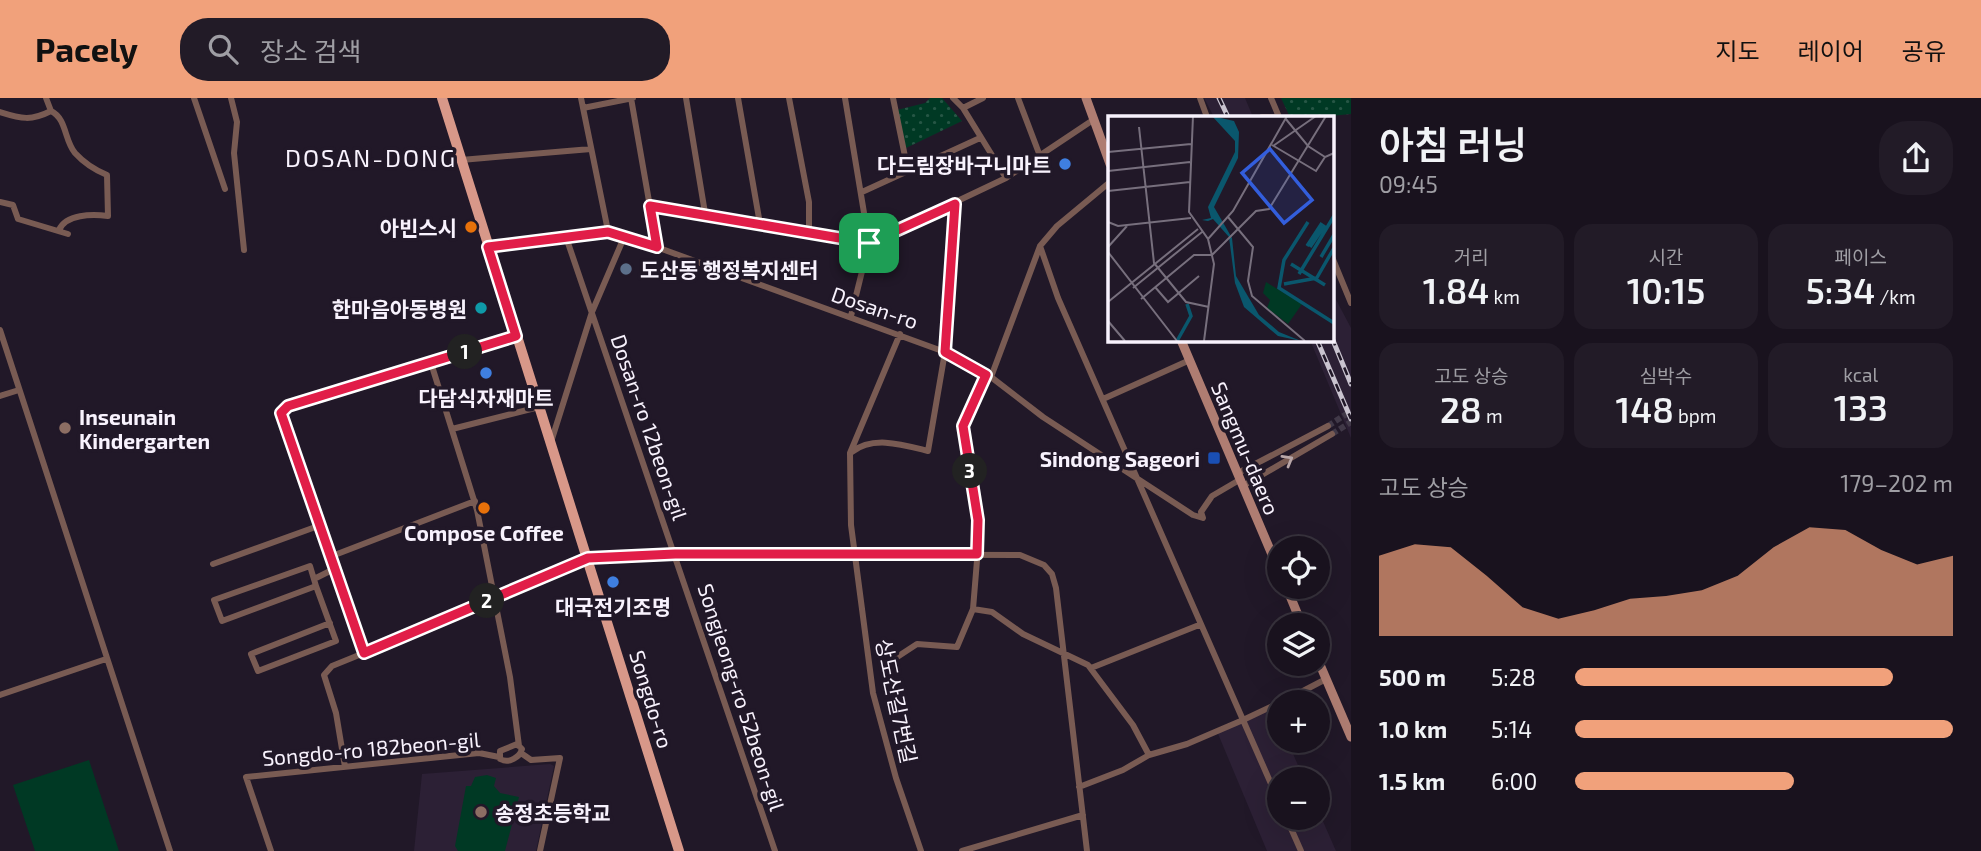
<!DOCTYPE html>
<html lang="ko">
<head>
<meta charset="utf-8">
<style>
  body { margin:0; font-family:"Exo 2","Noto Sans KR",sans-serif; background:#221b27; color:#f1f3f6; height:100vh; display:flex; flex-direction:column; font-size:26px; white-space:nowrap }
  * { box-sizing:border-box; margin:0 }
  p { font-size:23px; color:#9f9ea4 }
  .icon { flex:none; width:38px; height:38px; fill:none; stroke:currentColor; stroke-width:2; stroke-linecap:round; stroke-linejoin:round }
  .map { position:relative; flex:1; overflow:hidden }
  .side { display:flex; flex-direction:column; background:#19121e; width:630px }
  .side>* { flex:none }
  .buttons { position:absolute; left:1267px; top:438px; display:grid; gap:14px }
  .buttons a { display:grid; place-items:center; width:63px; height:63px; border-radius:50%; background:#19121e; box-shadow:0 7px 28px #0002,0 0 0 2px #37323c; font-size:35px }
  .pin { position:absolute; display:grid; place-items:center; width:60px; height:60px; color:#fff; margin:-30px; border-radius:14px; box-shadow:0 4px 10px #0006 }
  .km { position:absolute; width:35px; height:35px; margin:-18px; border-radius:50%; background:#222; color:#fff; font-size:19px; line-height:35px; text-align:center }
  .round { display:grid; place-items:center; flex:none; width:74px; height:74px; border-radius:28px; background:#221b27 }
  .summary { display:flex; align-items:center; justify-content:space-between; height:119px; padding:0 28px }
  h1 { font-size:38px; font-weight:600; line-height:52px }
  .metrics { display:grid; grid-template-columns:repeat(3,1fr); gap:10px; height:119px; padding:7px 28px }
  .metrics div { display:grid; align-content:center; border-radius:18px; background:#221b27; text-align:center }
  .metrics b { font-size:35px; font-weight:600 }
  .metrics small { font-size:19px; font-weight:400 }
  .metrics p { font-size:19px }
  .chart { height:196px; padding:14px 28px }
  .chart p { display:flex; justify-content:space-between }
  .chart svg { width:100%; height:126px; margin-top:7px; fill:#f1a17b; opacity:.7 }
  ul { padding:0 28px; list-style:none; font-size:23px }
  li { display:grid; grid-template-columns:112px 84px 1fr; align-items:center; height:52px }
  li i { height:18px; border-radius:9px; background:#f1a17b }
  header { display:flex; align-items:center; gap:42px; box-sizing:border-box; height:98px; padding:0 35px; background:#f1a17b; color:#111 }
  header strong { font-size:33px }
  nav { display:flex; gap:38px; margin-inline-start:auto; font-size:24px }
  .search { width:490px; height:63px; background:#221b27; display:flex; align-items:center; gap:18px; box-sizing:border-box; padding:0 24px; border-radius:28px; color:#9f9ea4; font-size:26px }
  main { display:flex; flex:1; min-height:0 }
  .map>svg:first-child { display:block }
  .built { fill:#2c2035 }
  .grass { fill:url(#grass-dots) }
  .garden { fill:#003924 }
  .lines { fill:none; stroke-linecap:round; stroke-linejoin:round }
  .minor-tunnel { stroke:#413948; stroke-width:6; stroke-dasharray:6 3; stroke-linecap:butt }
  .minor { stroke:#795b53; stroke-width:6 }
  .secondary { stroke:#af7d72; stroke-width:9 }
  .primary { stroke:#d89889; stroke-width:10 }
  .rail-casing { stroke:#c9c3cf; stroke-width:5 }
  .rail { stroke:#211828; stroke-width:2.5; stroke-dasharray:8; stroke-linecap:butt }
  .oneway { stroke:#b8a6a8 }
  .route-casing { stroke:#fff; stroke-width:14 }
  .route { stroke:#e11d48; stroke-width:9 }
  .shop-dot { fill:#3f7fe0; stroke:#211828; stroke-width:2.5 }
  .food-dot { fill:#e8710a; stroke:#211828; stroke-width:2.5 }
  .service-dot { fill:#5c6f8a; stroke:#211828; stroke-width:2.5 }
  .culture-dot { fill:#0f9aa8; stroke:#211828; stroke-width:2.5 }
  .education-dot { fill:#8d6e63; stroke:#211828; stroke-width:2.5 }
  .transit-dot { fill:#1a4fb4; stroke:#211828; stroke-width:2.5 }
  .labels { text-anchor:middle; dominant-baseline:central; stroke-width:7; stroke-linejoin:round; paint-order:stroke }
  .poi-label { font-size:21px; font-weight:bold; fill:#f8f2fd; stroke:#211828; text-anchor:end }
  .street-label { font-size:21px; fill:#f8f2fd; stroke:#211828 }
  .quarter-label { font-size:24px; letter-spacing:2px; fill:#f8f2fd; stroke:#211828 }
  .inset-river { fill:none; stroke:#0a576d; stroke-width:3.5 }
  .inset-road { fill:none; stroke:#776f7d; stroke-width:2 }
  .view { fill:#335edc; fill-opacity:0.15; stroke:#335edc; stroke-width:3.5 }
  .inset-edge { fill:none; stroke:#f8f2fd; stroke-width:3.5 }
</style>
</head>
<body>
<header>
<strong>Pacely</strong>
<div class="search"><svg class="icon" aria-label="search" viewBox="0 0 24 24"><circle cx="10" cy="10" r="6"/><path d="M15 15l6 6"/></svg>장소 검색</div>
<nav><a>지도</a><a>레이어</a><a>공유</a></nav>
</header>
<main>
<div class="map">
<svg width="1351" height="753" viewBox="0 0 1351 753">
  <defs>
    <pattern id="grass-dots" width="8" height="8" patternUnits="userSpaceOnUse" patternTransform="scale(1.75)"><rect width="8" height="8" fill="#003924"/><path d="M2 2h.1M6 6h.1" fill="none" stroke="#265645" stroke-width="1.8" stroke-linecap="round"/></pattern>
  </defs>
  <rect width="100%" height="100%" fill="#211828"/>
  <path class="built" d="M1204,0H1245L1253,19H1214Z
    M1332,194L1351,230V340L1310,242H1332Z
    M1271,607L1279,625V642H1287L1304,681H1279V719H1318V712L1336,753H1267L1216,631Z
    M550,666L554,668L536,753H414L422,676Z"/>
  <path class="grass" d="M930,0H942L962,23L906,50L897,12L925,5Z
    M1281,0H1351V16L1319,19L1289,17Z"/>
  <path class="garden" d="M89,662L119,753H35L13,687Z
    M487,677L496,680L494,688L500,695L519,699L505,753H458L455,748L466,688H471L475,679Z"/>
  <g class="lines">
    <path class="minor-tunnel" d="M1328,328L1351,313
      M1332,336L1351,324"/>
    <path class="minor" d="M46,0L51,13
      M194,0L225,91
      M231,0L237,24L234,55L244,152
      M581,0L608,133
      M631,0L657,149
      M686,0L705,115
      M738,0L760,126
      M789,0L809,104V133
      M845,0L869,145L851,218
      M893,0L908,73
      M953,0L963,10L1006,80
      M1018,0L1040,58
      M1200,0L1207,19
      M1271,0L1279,19
      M583,10L633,0
      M963,10L983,0
      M0,14C22,21 31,23 51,13C67,21 64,42 75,55C84,65 95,72 107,77L108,118C92,116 66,116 59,132
      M1262,19H1275
      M461,62L591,51
      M862,94L980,40
      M0,104L13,107L18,121L68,136
      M650,108L869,145L1006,80L1093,22
      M566,139L775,753
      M1040,148L1058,200L1243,622L1279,605
      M488,149L608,133L618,135L945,254L991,279L1043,319L1193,417L1203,420L1201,414L1212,398L1241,381
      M1332,159L1351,205
      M0,232L170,753
      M900,236L850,355L851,427L873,595L896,680L921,753
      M516,238L288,308L281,315L364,555L588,460L675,456L1020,457L1044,467L1052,476L1056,490L1087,753
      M431,265L477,412L510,579L519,648
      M991,279L1040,148L1057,128L1110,84
      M0,298L19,292
      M1103,301L1190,262
      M452,331L539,309
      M551,344L592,214L625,137
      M852,354C873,337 904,347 928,353L945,254L955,106
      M1238,375L1328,328
      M1243,388L1332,336
      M332,458L475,403
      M213,466L321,427
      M310,468L316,488L222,523L214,502Z
      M314,481L336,470
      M316,488L336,543L258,573L251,556L330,525
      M973,511L992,514L1023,536L1088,567L1133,627L1149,657L1187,646L1243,622L1279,704
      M888,565L917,546L957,549L973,511L979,438L963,328L986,277
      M1091,570L1199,527
      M0,597L106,561
      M1282,604L1326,581
      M517,646L522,651C520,659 509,666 500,661V653Z
      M521,655L531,662L560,660L540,753
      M345,669L336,615L324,577L332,568L364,555
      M1079,689L1123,672L1149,657
      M1286,719L1301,753
      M271,753L246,679L479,655L499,659
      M962,753L1083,717"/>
    <path class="secondary" d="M1086,0L1110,66
      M1181,242L1279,473
      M1286,488L1302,527
      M1318,562L1351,639"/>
    <path class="primary" d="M442,0L679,753"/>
    <defs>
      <path id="rail" d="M1219,0L1228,19
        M1332,240L1351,286
        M1317,242L1351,321"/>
    </defs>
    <use href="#rail" class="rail-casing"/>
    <use href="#rail" class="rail"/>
  </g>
  <defs><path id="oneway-chevron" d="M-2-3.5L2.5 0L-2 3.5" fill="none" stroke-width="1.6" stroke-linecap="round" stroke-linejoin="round" transform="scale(1.75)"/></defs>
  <use class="oneway" href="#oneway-chevron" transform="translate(1288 362) rotate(-30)"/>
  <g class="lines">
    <defs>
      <path id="route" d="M955,106L945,254L986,277L963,328L978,422L977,456H675L588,460L364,555L281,315L288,308L516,238L488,149L608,134L657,149L650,108L869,145Z"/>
    </defs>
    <use href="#route" class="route-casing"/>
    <use href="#route" class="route"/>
  </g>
  <g class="shop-dot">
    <circle cx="1065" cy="66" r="7"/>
    <circle cx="486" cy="275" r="7"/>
    <circle cx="613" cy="484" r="7"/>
  </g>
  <g class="food-dot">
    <circle cx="471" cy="129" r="7"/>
    <circle cx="484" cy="410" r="7"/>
  </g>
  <circle class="service-dot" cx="626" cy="171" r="7"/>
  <circle class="culture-dot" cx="481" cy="210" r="7"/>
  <g class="education-dot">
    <circle cx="65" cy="330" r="7"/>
    <circle cx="481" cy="714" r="7"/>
  </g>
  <rect class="transit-dot" x="1207" y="353" width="14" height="14" rx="3.5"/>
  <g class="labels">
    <g class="poi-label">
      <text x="1051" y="66">다드림장바구니마트</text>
      <text x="457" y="129">아빈스시</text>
      <text x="640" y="171" text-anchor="start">도산동 행정복지센터</text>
      <text x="467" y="210">한마음아동병원</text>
      <text x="486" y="299" text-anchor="middle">다담식자재마트</text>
      <text x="79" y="318" text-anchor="start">Inseunain<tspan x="79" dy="24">Kindergarten</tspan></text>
      <text x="1200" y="360">Sindong Sageori</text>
      <text x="484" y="434" text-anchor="middle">Compose Coffee</text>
      <text x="613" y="508" text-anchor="middle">대국전기조명</text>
      <text x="495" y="714" text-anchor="start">송정초등학교</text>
    </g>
    <g class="street-label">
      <text transform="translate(875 209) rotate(19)">Dosan-ro</text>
      <text transform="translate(650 329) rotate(71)">Dosan-ro 12beon-gil</text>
      <text transform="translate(1246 350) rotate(67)">Sangmu-daero</text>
      <text transform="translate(742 599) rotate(72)">Songjeong-ro 52beon-gil</text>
      <text transform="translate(652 601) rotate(73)">Songdo-ro</text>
      <text transform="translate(897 603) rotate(78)">상도산길7번길</text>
      <text transform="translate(371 650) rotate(-5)">Songdo-ro 182beon-gil</text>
    </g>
    <g class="quarter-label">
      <text x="371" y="59">DOSAN-DONG</text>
    </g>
  </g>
  <g transform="translate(1108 18)">
    <rect width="226" height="226" fill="#211828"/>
    <path d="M158,166L194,188L180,208L159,192L162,184L155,177Z" fill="#003924"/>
    <path d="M104,0L126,5L131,16L130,42L106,91L124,122L128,160L151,199L171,216L193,225L170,220L136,191L127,167L121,121L105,103L100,105L94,104L103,102L100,91L127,36V25Z" fill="#0a576d"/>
    <path class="inset-river" d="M200,106L176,144L171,172L226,207M199,130L214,107M202,131L217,109M213,141L226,119M183,148L217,169M191,158L226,100M207,165L226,132M176,168L209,162M69,225L83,200L79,188"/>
    <path class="inset-road" d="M85,0L81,96L100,123L106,148L96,225M177,2L200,30L217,41M31,11L46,147L78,186L101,191M164,29L208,55L217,41L226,37M165,30L208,0M0,36L83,28M0,55L82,46M0,75L82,66M120,101L145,131L140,165L144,180L197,225M0,106L10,110L83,102M100,123L125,95L179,0M0,131L19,110M0,136L69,225M104,139L148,95L161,93L218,0M47,171L60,186L91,160M25,172L94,116M33,183L86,139H104M0,186L90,113M0,205L17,225"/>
    <path class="view" d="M162,33L204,84L176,107L134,57Z"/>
    <rect width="226" height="226" class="inset-edge"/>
  </g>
</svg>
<div class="buttons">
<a><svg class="icon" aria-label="locate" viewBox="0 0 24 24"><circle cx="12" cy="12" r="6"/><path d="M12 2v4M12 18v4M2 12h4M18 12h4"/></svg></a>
<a><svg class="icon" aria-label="layers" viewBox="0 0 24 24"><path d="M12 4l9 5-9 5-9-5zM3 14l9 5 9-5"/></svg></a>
<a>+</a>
<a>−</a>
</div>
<div class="pin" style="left:869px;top:145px;background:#1e9e55"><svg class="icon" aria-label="arrive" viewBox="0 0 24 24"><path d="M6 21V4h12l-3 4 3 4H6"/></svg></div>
<b class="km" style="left:465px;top:254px">1</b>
<b class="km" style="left:487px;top:503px">2</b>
<b class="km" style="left:970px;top:373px">3</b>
</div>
<section class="side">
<div class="summary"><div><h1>아침 러닝</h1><p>09:45</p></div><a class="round"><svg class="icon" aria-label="share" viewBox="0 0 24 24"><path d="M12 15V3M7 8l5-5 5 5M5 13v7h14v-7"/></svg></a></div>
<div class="metrics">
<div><p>거리</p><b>1.84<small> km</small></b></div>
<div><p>시간</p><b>10:15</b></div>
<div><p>페이스</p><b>5:34<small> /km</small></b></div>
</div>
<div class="metrics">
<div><p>고도 상승</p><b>28<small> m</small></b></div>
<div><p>심박수</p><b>148<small> bpm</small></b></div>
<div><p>kcal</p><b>133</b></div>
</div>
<div class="chart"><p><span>고도 상승</span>179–202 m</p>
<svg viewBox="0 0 160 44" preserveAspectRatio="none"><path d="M0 44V16L10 12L20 13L30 23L40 34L50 38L60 35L70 31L80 30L90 28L100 23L110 13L120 6L130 7L140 14L150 19L160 16V44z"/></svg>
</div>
<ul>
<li><b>500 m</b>5:28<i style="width:84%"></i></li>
<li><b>1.0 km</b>5:14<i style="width:100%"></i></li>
<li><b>1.5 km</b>6:00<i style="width:58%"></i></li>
</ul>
</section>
</main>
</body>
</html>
